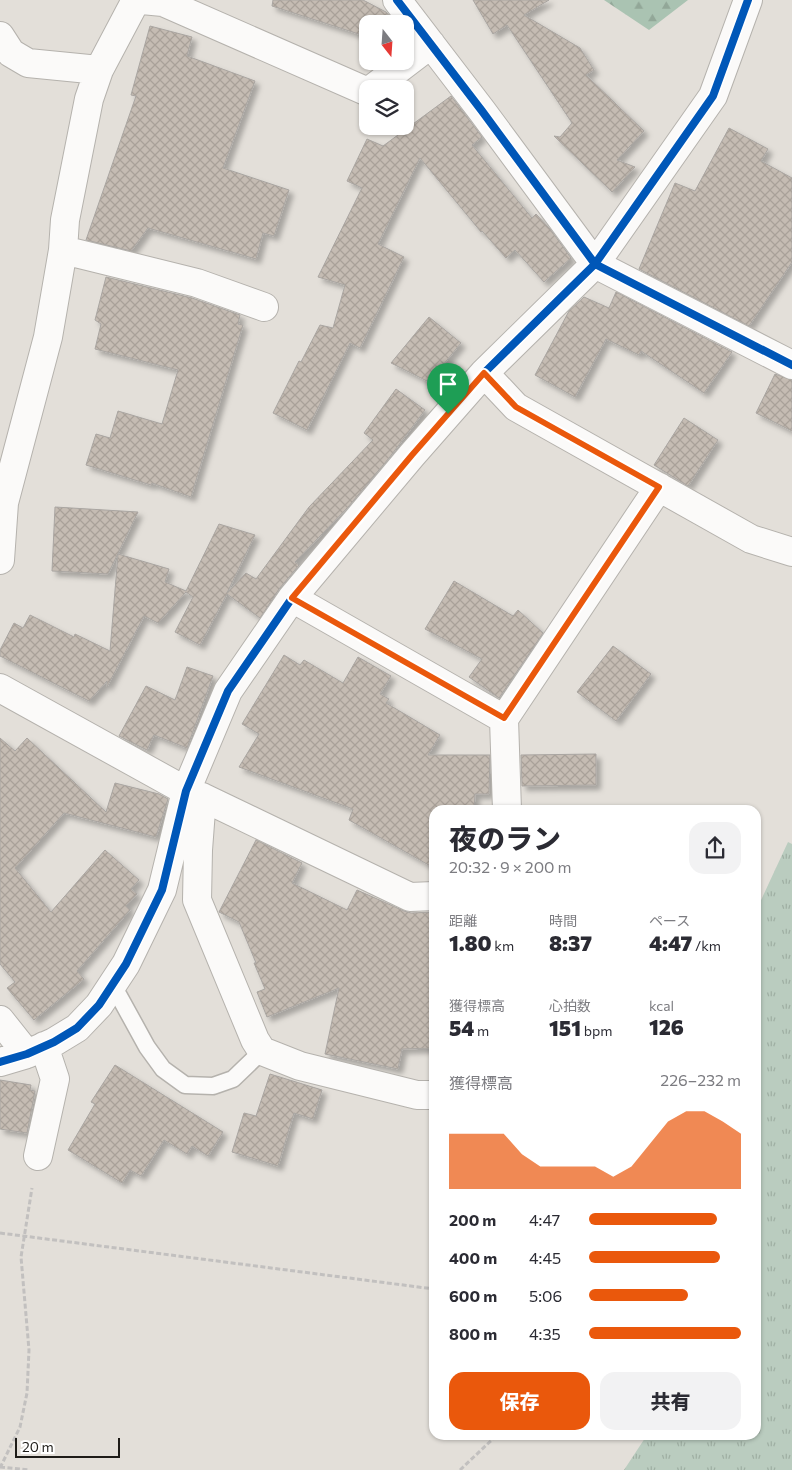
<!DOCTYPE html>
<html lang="ja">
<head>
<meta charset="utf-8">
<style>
  body { margin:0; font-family:Commissioner,"Noto Sans JP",sans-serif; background:#f2f2f3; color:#2b2b33; height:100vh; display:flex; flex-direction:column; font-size:19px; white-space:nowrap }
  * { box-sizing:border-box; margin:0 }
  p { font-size:16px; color:#7c7c81 }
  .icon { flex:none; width:28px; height:28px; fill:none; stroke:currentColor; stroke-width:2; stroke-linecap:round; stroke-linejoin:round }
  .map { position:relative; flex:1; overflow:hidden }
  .panel { position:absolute; left:429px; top:805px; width:332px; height:635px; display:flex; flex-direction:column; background:#fff; border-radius:15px; box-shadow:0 1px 4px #0004 }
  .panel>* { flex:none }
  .needle { width:32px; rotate:163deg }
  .fabs { position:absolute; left:359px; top:15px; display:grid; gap:10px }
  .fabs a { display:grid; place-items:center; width:55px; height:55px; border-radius:10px; background:#fff; box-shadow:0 1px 4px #0004; font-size:25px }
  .scale { position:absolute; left:15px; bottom:12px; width:105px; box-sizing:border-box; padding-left:5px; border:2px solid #1e1c18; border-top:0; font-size:14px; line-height:18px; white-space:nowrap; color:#1e1c18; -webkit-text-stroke:4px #fff; paint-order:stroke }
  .pin { position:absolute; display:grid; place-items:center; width:42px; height:42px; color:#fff; margin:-51px -21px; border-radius:50% 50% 50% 0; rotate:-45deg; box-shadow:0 0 5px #0007 }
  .pin .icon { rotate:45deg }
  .round { display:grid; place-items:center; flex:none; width:52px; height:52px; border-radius:15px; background:#f2f2f3 }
  .overview { display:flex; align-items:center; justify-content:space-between; height:85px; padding:0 20px }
  h1 { font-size:28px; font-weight:800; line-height:38px }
  .figures { display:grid; grid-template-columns:repeat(3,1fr); gap:8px; height:85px; padding:5px 20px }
  .figures div { display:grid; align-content:center }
  .figures b { font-size:21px; font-weight:800 }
  .figures small { font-size:14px; font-weight:400 }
  .figures p { font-size:14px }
  .chart { height:140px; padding:10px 20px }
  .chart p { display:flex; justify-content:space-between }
  .chart svg { width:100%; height:90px; margin-top:5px; fill:#ea580c; opacity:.7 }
  .primary-button { display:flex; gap:10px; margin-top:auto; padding:10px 20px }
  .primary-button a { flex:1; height:58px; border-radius:15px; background:#ea580c; color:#fff; font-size:20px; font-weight:800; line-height:58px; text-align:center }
  .primary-button a+a { background:#f2f2f3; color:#2b2b33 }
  ul { padding:0 20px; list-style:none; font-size:16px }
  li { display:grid; grid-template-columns:80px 60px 1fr; align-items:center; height:38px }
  li i { height:12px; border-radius:6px; background:#ea580c }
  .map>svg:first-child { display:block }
  .grass { fill:url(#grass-tufts) }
  .forest { fill:url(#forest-firs) }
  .building { fill:url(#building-cross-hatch); stroke:#a9a5a1; filter:url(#shadow) }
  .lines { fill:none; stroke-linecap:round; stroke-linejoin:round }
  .service-casing { stroke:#b5b2ad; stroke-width:19 }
  .minor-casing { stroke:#b5b2ad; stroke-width:30 }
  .path { stroke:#c2c0bf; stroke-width:3; stroke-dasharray:5 2.5; stroke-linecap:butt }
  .service { stroke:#fbfaf9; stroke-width:16 }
  .minor { stroke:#fbfaf9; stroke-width:28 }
  .cycleway-casing { stroke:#fff; stroke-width:11 }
  .cycleway { stroke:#0057b8; stroke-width:8 }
  .route-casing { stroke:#fff; stroke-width:10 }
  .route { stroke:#ea580c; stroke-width:6 }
</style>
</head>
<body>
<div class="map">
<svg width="792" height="1470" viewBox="0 0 792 1470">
  <defs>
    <pattern id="grass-tufts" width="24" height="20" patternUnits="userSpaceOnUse" patternTransform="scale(1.25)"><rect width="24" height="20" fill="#baccbf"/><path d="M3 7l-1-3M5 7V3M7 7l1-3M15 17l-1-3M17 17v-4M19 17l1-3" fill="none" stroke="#9fafa3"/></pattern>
    <pattern id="forest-firs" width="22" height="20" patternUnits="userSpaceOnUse" patternTransform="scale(1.25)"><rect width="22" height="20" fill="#aac3b2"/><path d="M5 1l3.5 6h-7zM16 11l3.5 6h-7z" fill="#92a798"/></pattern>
    <pattern id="building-cross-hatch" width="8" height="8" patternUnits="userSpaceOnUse" patternTransform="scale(1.25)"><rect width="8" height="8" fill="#c5bcb3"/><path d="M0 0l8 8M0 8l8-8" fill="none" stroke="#a9a199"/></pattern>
    <filter id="shadow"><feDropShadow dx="4.5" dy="4.5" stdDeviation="2.5" flood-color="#0004"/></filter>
  </defs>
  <rect width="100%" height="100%" fill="#e3dfd9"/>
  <path class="grass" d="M788,842L792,844V1470H624L647,1435H756V911Z"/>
  <path class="forest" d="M604,0H688L649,30Z"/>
  <path class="building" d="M273,0H363L386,12L396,24H368V37L272,6Z
    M473,0H549L524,15L580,48L594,70L586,75L644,131L617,160L635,167L612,192L554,136L560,137L572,123L507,25L493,34Z
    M150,26L192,37L187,56L255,81L223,168L289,190L274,236L263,233L256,259L148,228L131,251L86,240L136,96L131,95Z
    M451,96L482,137L472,145L532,218L536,214L550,229L571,258L544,282L515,250L506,258L482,231L481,232L420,158L378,244L404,257L360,348L350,343L307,430L273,413L299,361L301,362L320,325L333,328L345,285L318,277L362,188L347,181L367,139L383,146Z
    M729,128L768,149L761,161L792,178V262L749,326L639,269L675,183L695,191Z
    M106,277L192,298L240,315L238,324L243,325L191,497L152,483L151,485L86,465L96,434L110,438L118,411L162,424L178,370L95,349L101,324L95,320Z
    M616,292L732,352L704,393L641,351L639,355L606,339L575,397L535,375L569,311L584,297L609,308Z
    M429,317L461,343L429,382L391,363Z
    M775,374L792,380V431L756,413Z
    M396,389L425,410L389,458L348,507L295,562L299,565L279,589L260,618L227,594L200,645L175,632L193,597L186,592L158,623L144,616L107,687V681L89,701L0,656V650L14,623L23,628L30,615L74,637L75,634L110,651L118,554L169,569L165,582L186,591L219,524L255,535L227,593L246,573L256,579L309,507L373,440L364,433Z
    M684,418L718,440L688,486L654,465Z
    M55,507L138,512L108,574L52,571Z
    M454,581L513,616L518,610L543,633L499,698L469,677L482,659L425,629Z
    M613,646L651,674L616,721L577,692Z
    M284,655L300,665L304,660L343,683L358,657L391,676L380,694L389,699L386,703L440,735L428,755H490L489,794H475L474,810H434V868L349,820L353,809L239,767L259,734L242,724Z
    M187,667L213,676L187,748L154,735L147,750L119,736L146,686L175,700Z
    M0,738L15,751L27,738L106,812L115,783L159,794L168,799L156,837L64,813L15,868L51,912L105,850L139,880L131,889L137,894L126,906L130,910L77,971L84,979L34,1020L7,988L15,982L0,964Z
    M596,754V785L522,786L521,755Z
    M256,840L302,863L292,883L347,910L357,890L404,911L411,913L434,912V1048L402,1049L398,1069L325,1054L339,988L267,1017L257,992L265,989L254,963H256L239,922L219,912Z
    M115,1065L223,1132L208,1156L192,1146L187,1154L164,1140L141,1176L130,1170L122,1183L68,1150L95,1104L91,1102Z
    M270,1074L322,1090L313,1119L294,1113L278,1166L232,1152L244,1113L256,1116Z
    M0,1080L31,1085L30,1090L35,1091L27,1133L0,1129Z"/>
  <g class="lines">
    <defs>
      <path id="service" d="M110,988L119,996L147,1047L163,1069L185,1085L213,1086L233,1079L262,1051"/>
      <path id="minor" d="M136,0L99,70L89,99L65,220L63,250L197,283L264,307
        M142,0L163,2L368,92
        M397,0L482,111L595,264L792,365
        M0,36L11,53L28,63L99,70
        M372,89L431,44
        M484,373L516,407L751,539L792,552
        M0,560L4,503L48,337L63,250
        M292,598L504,719
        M0,688L186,791L202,797L410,897L434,896
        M202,797L198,850L197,900L255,1040L262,1051L300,1066L417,1095H434
        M507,810L504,719L659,487
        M0,1020L27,1054
        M0,1062L27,1054L54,1042L77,1028L99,1005L126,964L162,890L186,791L228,691L292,598L412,455L484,373L595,264L713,96L748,0
        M38,1156L55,1079L44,1046"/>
    </defs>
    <use href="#service" class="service-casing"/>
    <use href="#minor" class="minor-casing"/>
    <path class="path" d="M0,1233L434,1289
      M0,1467L29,1470
      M0,1468L20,1427L27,1393L29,1350L21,1257L32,1188
      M460,1470L497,1435"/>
    <use href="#service" class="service"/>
    <use href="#minor" class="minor"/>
    <defs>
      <path id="cycleway" d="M397,0L482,111L595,264L792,365
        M0,1062L27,1054L54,1042L77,1028L99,1005L126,964L162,890L186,791L228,691L292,598L412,455L484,373L595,264L713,96L748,0"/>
    </defs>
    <use href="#cycleway" class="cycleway-casing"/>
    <use href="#cycleway" class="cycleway"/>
  </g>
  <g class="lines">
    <defs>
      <path id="route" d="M484,373L516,407L659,487L504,718L292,598L412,455Z"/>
    </defs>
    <use href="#route" class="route-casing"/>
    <use href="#route" class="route"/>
  </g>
</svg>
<div class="fabs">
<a><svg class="needle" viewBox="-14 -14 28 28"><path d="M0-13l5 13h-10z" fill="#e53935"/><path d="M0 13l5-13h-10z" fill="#7c7c81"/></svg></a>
<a><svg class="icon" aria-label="layers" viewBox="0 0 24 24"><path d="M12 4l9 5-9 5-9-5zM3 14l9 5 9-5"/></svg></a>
</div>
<div class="scale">20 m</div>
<div class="pin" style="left:448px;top:414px;background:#1e9e55"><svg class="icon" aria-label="arrive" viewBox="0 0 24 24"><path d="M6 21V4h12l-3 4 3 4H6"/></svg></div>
<section class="panel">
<div class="overview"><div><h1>夜のラン</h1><p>20:32 · 9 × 200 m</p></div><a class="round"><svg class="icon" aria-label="share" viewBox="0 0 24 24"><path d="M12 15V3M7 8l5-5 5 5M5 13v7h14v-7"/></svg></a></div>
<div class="figures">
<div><p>距離</p><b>1.80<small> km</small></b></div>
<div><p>時間</p><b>8:37</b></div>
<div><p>ペース</p><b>4:47<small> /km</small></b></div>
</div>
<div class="figures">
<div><p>獲得標高</p><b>54<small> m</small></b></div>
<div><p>心拍数</p><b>151<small> bpm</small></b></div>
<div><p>kcal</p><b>126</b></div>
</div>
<div class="chart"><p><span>獲得標高</span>226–232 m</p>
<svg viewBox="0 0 160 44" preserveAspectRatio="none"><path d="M0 44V17L10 17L20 17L30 17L40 27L50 33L60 33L70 33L80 33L90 38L100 33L110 22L120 11L130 6L140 6L150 11L160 17V44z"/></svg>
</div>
<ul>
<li><b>200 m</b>4:47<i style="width:84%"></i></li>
<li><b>400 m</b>4:45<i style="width:86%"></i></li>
<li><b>600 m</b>5:06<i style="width:65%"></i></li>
<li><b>800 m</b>4:35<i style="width:100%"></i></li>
</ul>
<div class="primary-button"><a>保存</a><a>共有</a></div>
</section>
</div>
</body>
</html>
